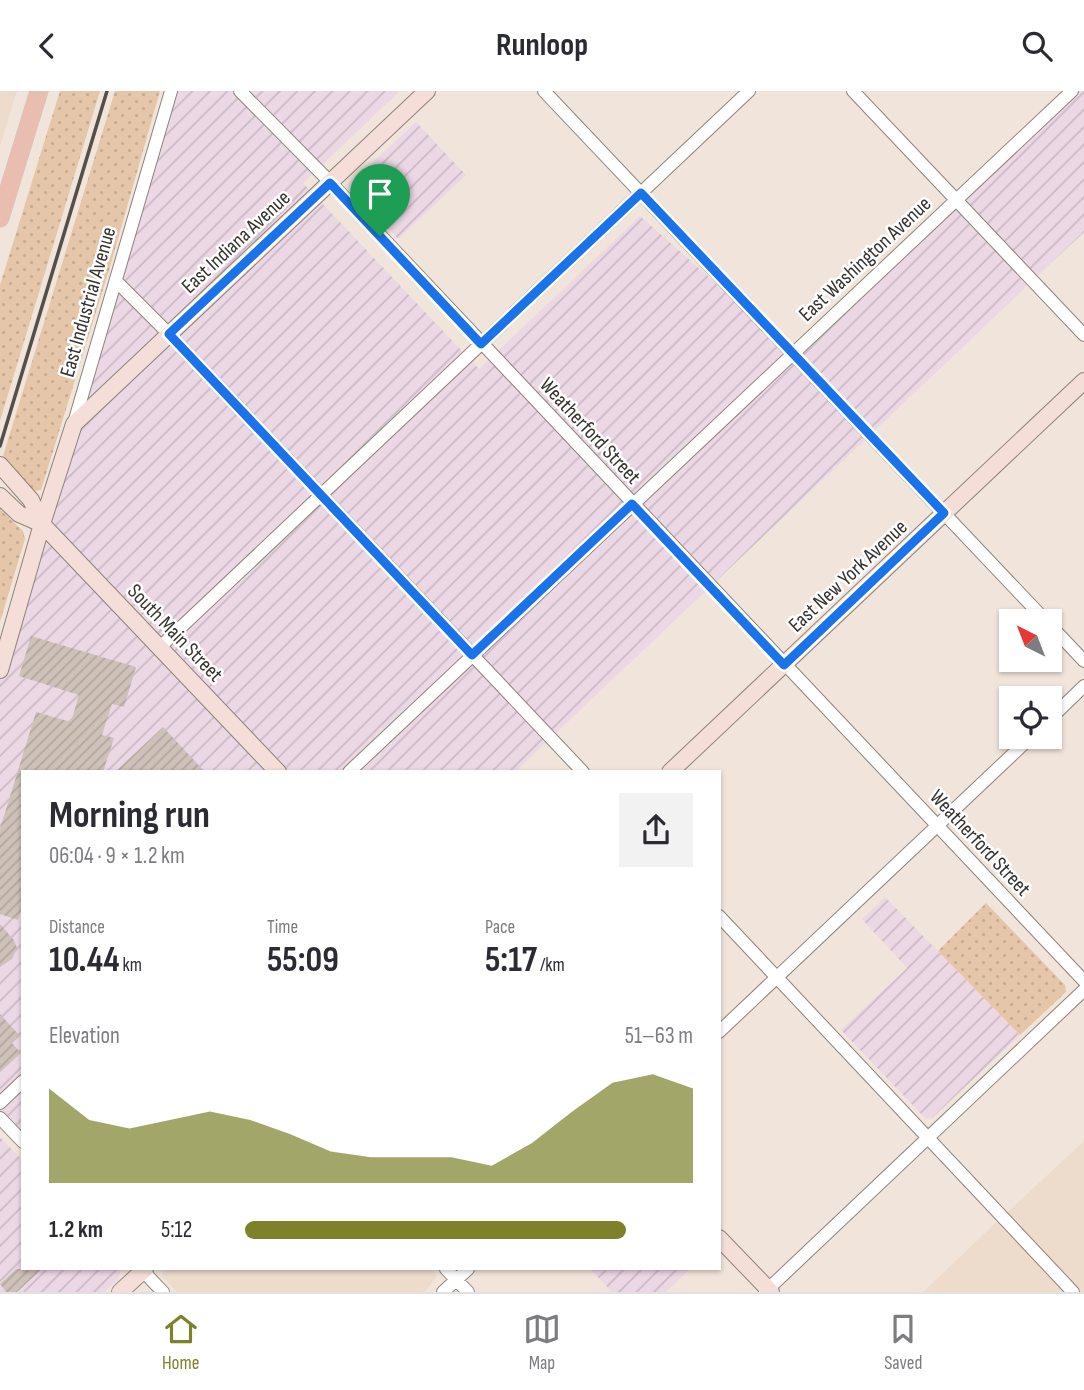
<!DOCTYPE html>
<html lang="en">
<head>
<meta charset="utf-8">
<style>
  body { margin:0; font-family:"Sofia Sans Condensed",sans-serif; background:#f2f2f3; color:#2b2b33; height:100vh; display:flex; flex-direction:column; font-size:26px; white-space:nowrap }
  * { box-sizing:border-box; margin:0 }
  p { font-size:23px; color:#7c7c81 }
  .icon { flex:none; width:38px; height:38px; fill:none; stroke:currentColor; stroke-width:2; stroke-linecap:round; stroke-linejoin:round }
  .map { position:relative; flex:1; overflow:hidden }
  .sheet { position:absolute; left:21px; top:679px; width:700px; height:500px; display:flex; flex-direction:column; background:#fff; border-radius:0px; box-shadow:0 2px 5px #0004 }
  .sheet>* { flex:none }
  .needle { width:46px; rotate:318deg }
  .fabs { position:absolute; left:999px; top:518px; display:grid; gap:14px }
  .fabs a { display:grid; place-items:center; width:63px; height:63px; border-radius:0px; background:#fff; box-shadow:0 2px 5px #0004; font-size:35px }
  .pin { position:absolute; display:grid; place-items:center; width:60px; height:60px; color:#fff; margin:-72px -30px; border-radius:50% 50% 50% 0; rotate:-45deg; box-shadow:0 0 7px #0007 }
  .pin .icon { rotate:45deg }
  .round { display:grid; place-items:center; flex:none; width:74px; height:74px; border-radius:0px; background:#f2f2f3 }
  .headline { display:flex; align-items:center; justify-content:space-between; height:119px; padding:0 28px }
  h1 { font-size:38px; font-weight:700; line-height:52px }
  .metrics { display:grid; grid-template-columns:repeat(3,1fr); gap:10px; height:119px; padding:7px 28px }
  .metrics div { display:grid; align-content:center }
  .metrics b { font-size:35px; font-weight:700 }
  .metrics small { font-size:19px; font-weight:400 }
  .metrics p { font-size:19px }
  .chart { height:196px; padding:14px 28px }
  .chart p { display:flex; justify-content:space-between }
  .chart svg { width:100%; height:126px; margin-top:7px; fill:#7d812a; opacity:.7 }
  ul { padding:0 28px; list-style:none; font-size:23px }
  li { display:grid; grid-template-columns:112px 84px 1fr; align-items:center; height:52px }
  li i { height:18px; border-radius:9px; background:#7d812a }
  header { display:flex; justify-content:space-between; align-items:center; height:91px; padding:0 28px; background:#fff; font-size:32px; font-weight:700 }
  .menu { display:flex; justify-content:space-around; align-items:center; height:98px; border-top:2px solid #e1e1e2; background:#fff; font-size:19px; color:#7c7c81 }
  .menu a { display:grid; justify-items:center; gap:4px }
  .menu .on { color:#7d812a }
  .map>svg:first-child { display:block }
  .built { fill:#eddccb }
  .industrial { fill:url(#industrial-furrows) }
  .grass { fill:url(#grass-dots) }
  .building { fill:url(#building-hatch) }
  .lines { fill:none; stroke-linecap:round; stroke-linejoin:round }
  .street-casing { stroke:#8d8379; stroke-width:14 }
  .secondary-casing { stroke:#8d8379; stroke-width:18 }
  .primary-casing { stroke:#cac9c8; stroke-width:19 }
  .street { stroke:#fff; stroke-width:12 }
  .secondary { stroke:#f4ded7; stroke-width:16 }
  .primary { stroke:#e9bdaf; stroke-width:18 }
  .rail { stroke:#544f4a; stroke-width:3.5 }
  .route-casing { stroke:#fff; stroke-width:14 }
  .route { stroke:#1a73e8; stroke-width:9 }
  .labels { text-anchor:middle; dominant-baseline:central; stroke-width:5; stroke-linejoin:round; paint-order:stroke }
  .street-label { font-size:21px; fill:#35312d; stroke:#fff }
</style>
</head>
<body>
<header><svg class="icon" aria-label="back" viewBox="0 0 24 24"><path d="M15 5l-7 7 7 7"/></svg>Runloop<svg class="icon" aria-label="search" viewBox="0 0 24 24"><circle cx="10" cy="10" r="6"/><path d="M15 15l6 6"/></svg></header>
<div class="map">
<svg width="1084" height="1201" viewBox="0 0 1084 1201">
  <defs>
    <pattern id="industrial-furrows" width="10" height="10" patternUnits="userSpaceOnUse" patternTransform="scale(1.75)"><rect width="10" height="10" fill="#ecd7e5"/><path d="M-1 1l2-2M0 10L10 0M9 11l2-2" fill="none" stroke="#cbb9c5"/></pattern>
    <pattern id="grass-dots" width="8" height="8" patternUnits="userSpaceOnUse" patternTransform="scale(1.75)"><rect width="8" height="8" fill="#e5c6a9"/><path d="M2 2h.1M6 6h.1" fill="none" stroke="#c5ab92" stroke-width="1.8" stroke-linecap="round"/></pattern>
    <pattern id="building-hatch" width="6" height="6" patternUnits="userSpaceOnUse" patternTransform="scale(1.75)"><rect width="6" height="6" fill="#cec1b8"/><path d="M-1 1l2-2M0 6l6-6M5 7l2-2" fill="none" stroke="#b2a69e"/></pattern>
  </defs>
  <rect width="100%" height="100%" fill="#f1e5db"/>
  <path class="built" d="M0,0H17L0,55Z
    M1084,1050V1201H923L985,1142Z
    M164,1178H430L437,1185L425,1201H177L162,1185Z"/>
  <path class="industrial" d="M173,0H400L303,92L479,278L640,125L794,261L1070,0H1084V141L515,681H23V1054L0,1029V568Z
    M416,31L466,84L398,148L348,94Z
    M885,806L1020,944L932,1027L926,1028L841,939L907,877L862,828Z
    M0,1046L23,1070V1178H121L118,1188L105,1201H0Z
    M590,1178H690L666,1201H612Z"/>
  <path class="grass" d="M60,0H100L0,330V194Z
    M115,0H160L110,176L41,399L34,400L3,365Z
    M0,418L23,440L25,448L0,531Z
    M986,812L1065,894L1066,901L1020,944L938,860Z"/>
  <path class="building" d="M31,545L136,576L124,616L112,613L102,644L114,647L103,681H23V812L18,829L0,823V738L36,621L71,631L79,604L19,585Z
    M163,636L205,681H115Z
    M0,833L14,849L17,857L12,868L0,876Z
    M0,923L20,945L12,952L21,962L0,981Z
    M16,1178H42L17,1201H6L0,1193Z"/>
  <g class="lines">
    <defs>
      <path id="street" d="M240,0L330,91L1084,890
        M544,0L1046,530
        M853,0L1084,244
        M116,190L169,243L583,681
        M74,332L171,0
        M1050,534L1084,570
        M160,556L749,0
        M1050,628L1084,595
        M349,681L1072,0
        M719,825L1073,1201
        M719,941L1031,646
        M0,1012L23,990
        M0,1027L23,1051
        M141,1178L163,1201
        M446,1178L468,1201
        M443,1201L468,1178
        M765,1201L1084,899"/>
      <path id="secondary" d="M0,374L31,409L42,433L278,681
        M0,405L19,423L42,433
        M0,579L42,433L74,333L427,0
        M670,681L1084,290
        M719,1147L771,1201
        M120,1201L145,1178"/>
      <path id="primary" d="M0,127L39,0"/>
    </defs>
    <use href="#street" class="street-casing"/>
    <use href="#secondary" class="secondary-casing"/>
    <use href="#primary" class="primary-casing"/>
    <use href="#street" class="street"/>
    <use href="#secondary" class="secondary"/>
    <use href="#primary" class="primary"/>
    <path class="rail" d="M0,355L107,0"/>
  </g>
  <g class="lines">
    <defs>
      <path id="route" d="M330,92L481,253L641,102L944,422L784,574L632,413L472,564L169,243Z"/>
    </defs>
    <use href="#route" class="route-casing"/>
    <use href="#route" class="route"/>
  </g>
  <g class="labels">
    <g class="street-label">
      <text transform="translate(236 151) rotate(-43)">East Indiana Avenue</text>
      <text transform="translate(865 168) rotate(-43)">East Washington Avenue</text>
      <text transform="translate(88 211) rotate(-74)">East Industrial Avenue</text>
      <text transform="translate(590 340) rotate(47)">Weatherford Street</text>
      <text transform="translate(848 485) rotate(-43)">East New York Avenue</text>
      <text transform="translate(175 542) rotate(46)">South Main Street</text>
      <text transform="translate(980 752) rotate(47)">Weatherford Street</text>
    </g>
  </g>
</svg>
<div class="fabs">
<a><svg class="needle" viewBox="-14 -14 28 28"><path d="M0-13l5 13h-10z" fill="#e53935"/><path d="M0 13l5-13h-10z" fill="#7c7c81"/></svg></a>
<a><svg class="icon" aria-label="locate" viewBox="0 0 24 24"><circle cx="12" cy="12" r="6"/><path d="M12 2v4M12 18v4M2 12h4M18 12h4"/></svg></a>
</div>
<div class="pin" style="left:380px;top:145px;background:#1e9e55"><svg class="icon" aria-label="arrive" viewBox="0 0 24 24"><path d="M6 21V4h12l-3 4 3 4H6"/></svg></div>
<section class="sheet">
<div class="headline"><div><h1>Morning run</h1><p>06:04 · 9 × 1.2 km</p></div><a class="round"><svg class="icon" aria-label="share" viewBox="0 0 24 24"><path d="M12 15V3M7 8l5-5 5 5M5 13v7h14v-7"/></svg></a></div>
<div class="metrics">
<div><p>Distance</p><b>10.44<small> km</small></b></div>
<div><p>Time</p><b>55:09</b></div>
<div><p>Pace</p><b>5:17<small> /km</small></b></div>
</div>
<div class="chart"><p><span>Elevation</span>51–63 m</p>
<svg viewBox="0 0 160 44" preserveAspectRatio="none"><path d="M0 44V11L10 22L20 25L30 22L40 19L50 22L60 27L70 33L80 35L90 35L100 35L110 38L120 30L130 19L140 9L150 6L160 11V44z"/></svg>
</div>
<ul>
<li><b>1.2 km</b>5:12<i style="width:85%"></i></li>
</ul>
</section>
</div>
<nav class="menu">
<a class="on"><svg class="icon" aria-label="home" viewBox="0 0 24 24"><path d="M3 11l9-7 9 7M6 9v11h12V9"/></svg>Home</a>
<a><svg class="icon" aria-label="map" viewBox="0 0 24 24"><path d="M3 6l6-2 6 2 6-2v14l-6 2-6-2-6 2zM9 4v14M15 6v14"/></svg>Map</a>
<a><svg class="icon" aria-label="saved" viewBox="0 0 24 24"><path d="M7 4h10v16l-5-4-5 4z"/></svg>Saved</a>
</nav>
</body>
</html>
